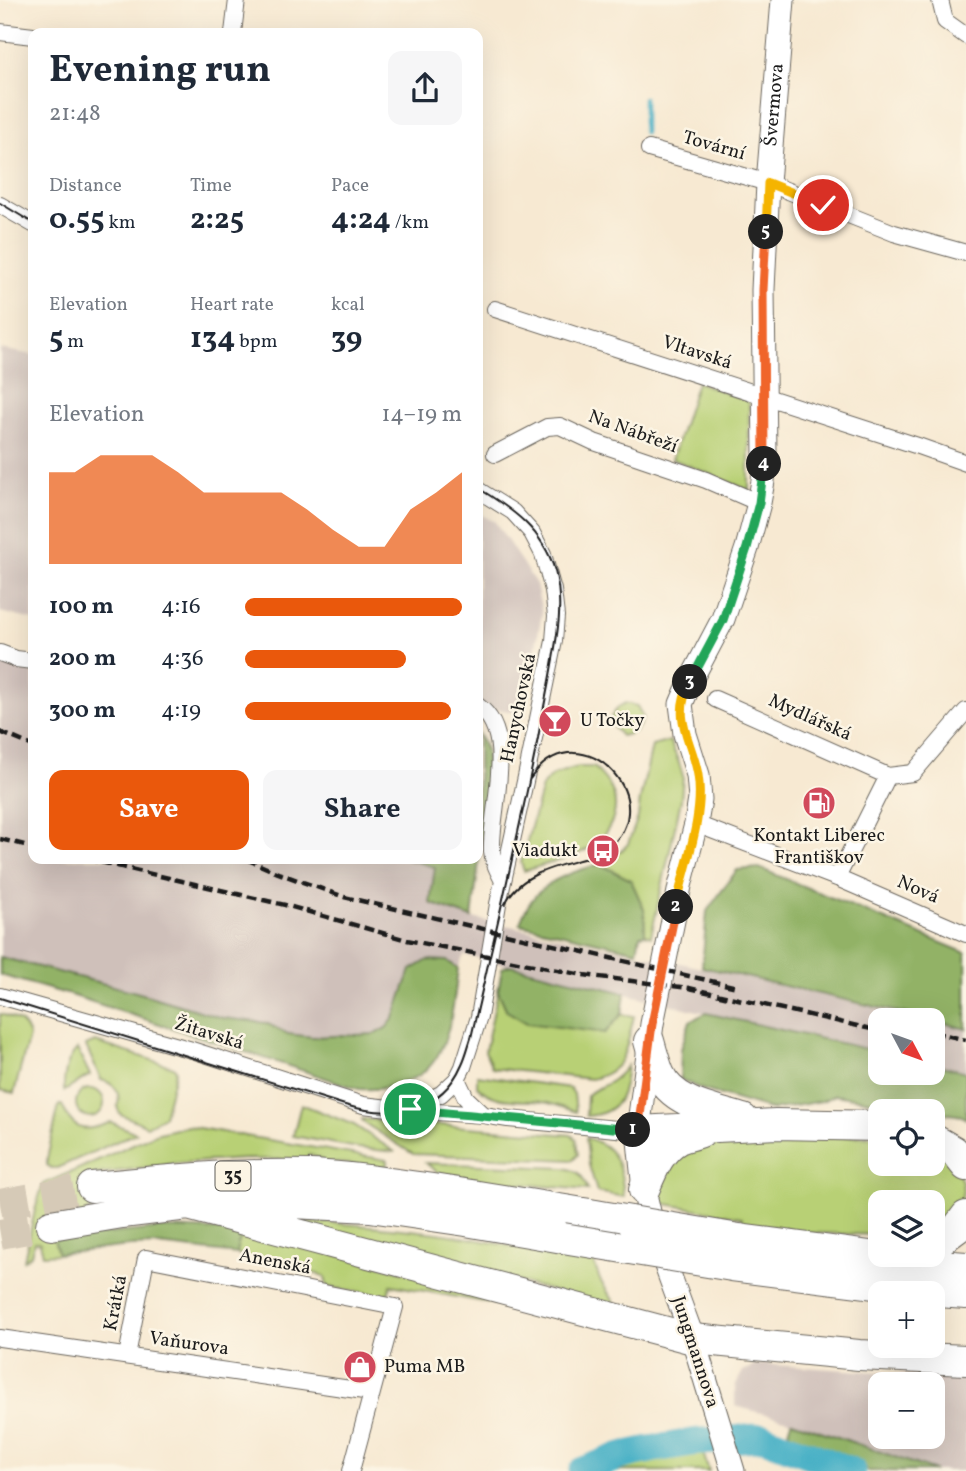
<!DOCTYPE html>
<html lang="en">
<head>
<meta charset="utf-8">
<style>
  body { margin:0; font-family:Vollkorn,serif; background:#f6f6f7; color:#1f2937; height:100vh; display:flex; flex-direction:column; font-size:26px; white-space:nowrap }
  * { box-sizing:border-box; margin:0 }
  p { font-size:23px; color:#747a83 }
  .icon { flex:none; width:38px; height:38px; fill:none; stroke:currentColor; stroke-width:2; stroke-linecap:round; stroke-linejoin:round }
  .map { position:relative; flex:1; overflow:hidden }
  .panel { position:absolute; left:28px; top:28px; width:455px; height:836px; display:flex; flex-direction:column; background:#fff; border-radius:14px; box-shadow:0 7px 28px #0002 }
  .panel>* { flex:none }
  .needle { width:46px; rotate:131deg }
  .controls { position:absolute; left:868px; top:1008px; display:grid; gap:14px }
  .controls a { display:grid; place-items:center; width:77px; height:77px; border-radius:14px; background:#fff; box-shadow:0 7px 28px #0002; font-size:35px }
  .pin { position:absolute; display:grid; place-items:center; width:60px; height:60px; color:#fff; margin:-30px; border:4px solid #fff; border-radius:50%; box-shadow:0 2px 7px #0007 }
  .km { position:absolute; width:35px; height:35px; margin:-18px; border-radius:50%; background:#222; color:#fff; font-size:19px; line-height:35px; text-align:center }
  .round { display:grid; place-items:center; flex:none; width:74px; height:74px; border-radius:14px; background:#f6f6f7 }
  .overview { display:flex; align-items:center; justify-content:space-between; height:119px; padding:0 21px }
  h1 { font-size:38px; font-weight:700; line-height:52px }
  .metrics { display:grid; grid-template-columns:repeat(3,1fr); gap:10px; height:119px; padding:7px 21px }
  .metrics div { display:grid; align-content:center }
  .metrics b { font-size:30px; font-weight:700 }
  .metrics small { font-size:19px; font-weight:400 }
  .metrics p { font-size:19px }
  .chart { height:196px; padding:14px 21px }
  .chart p { display:flex; justify-content:space-between }
  .chart svg { width:100%; height:126px; margin-top:7px; fill:#ea580c; opacity:.7 }
  .action { display:flex; gap:14px; margin-top:auto; padding:14px 21px }
  .action a { flex:1; height:80px; border-radius:14px; background:#ea580c; color:#fff; font-size:28px; font-weight:700; line-height:80px; text-align:center }
  .action a+a { background:#f6f6f7; color:#1f2937 }
  ul { padding:0 21px; list-style:none; font-size:23px }
  li { display:grid; grid-template-columns:112px 84px 1fr; align-items:center; height:52px }
  li i { height:18px; border-radius:9px; background:#ea580c }
  .map>svg:first-child { display:block }
  .industrial { fill:#cfc0ba; fill-rule:evenodd }
  .green { fill:#b8d075; stroke:#6a7648; stroke-width:2 }
  .forest { fill:#92b266; stroke:#576741; stroke-width:2 }
  .lines { fill:none; stroke-linecap:round; stroke-linejoin:round }
  .stream { stroke:#48b1c6; stroke-width:4.5 }
  .river { stroke:#48b1c6; stroke-width:28 }
  .highway-tunnel { stroke:#d6cab7; stroke-width:30; stroke-dasharray:30 15; stroke-linecap:butt }
  .street-casing { stroke:#69645c; stroke-width:18 }
  .secondary-casing { stroke:#69645c; stroke-width:25 }
  .highway-casing { stroke:#69645c; stroke-width:32 }
  .street { stroke:#fff; stroke-width:16 }
  .secondary { stroke:#fff; stroke-width:23 }
  .highway { stroke:#fff; stroke-width:30 }
  .tram { stroke:#1c1c1c; stroke-width:2 }
  .rail { stroke:#1c1c1c; stroke-width:4.5; stroke-dasharray:10 5; stroke-linecap:butt }
  .highway-bridge-casing { stroke:#69645c; stroke-width:32; stroke-linecap:butt }
  .highway-bridge { stroke:#fff; stroke-width:30 }
  .split-1-casing { stroke:#fff; stroke-width:14 }
  .split-2-casing { stroke:#fff; stroke-width:14 }
  .split-3-casing { stroke:#fff; stroke-width:14 }
  .split-4-casing { stroke:#fff; stroke-width:14 }
  .split-5-casing { stroke:#fff; stroke-width:14 }
  .split-6-casing { stroke:#fff; stroke-width:14 }
  .split-1 { stroke:#22a559; stroke-width:9 }
  .split-2 { stroke:#f0652b; stroke-width:9 }
  .split-3 { stroke:#f5b400; stroke-width:9 }
  .split-4 { stroke:#22a559; stroke-width:9 }
  .split-5 { stroke:#f0652b; stroke-width:9 }
  .split-6 { stroke:#f5b400; stroke-width:9 }
  .labels { text-anchor:middle; dominant-baseline:central; stroke-width:5; stroke-linejoin:round; paint-order:stroke }
  .shield { fill:#fcf5e5; stroke:#5f5d58; stroke-width:2 }
  .shield-label { font-size:18px; font-weight:bold; fill:#1c1c1c }
  .street-label { font-size:19px; fill:#1c1c1c; stroke:#fcf5e5 }
  .poi-label { font-size:19px; fill:#1c1c1c; stroke:#fcf5e5; text-anchor:start }
</style>
</head>
<body>
<div class="map">
<svg width="966" height="1471" viewBox="0 0 966 1471">
  <rect width="100%" height="100%" fill="#fcf5e5"/>
  <filter id="ink" filterUnits="userSpaceOnUse"><feTurbulence type="fractalNoise" baseFrequency=".0143" numOctaves="2"/><feDisplacementMap in="SourceGraphic" scale="14" xChannelSelector="R" yChannelSelector="G"/><feConvolveMatrix kernelMatrix="1 2 1 2 8 2 1 2 1" color-interpolation-filters="sRGB"/></filter>
  <filter id="wash" filterUnits="userSpaceOnUse"><feTurbulence type="fractalNoise" baseFrequency=".00686" numOctaves="4" result="noise"/><feDisplacementMap in="SourceGraphic" scale="28" xChannelSelector="R" yChannelSelector="G"/><feGaussianBlur stdDeviation="1.57" result="paint"/><feColorMatrix in="noise" values="0 0 0 0 0 0 0 0 0 0 0 0 0 0 0 0 0 1.4 0 .05"/><feComposite in="paint" operator="in"/></filter>
  <g filter="url(#wash)">
    <rect width="100%" height="100%" fill="#f7e9d2"/>
    <path class="industrial" d="M0,349L33,355V620L0,612Z
      M478,513L495,522L536,584L542,613L523,714L478,705Z
      M0,660L22,669L33,671V859H406L435,867L472,918L637,953L927,1020H880V1052L706,1013L464,955L458,968L447,961L411,970L394,1018L386,1028L375,1034L313,1037L288,1034L266,1023L223,1018L136,992L0,957Z
      M933,1022L966,1029V1072L933,1064Z
      M759,1364L966,1378V1471H935L792,1421L735,1406V1386L743,1371ZM880,1384H933V1437H880Z"/>
    <path class="green" d="M697,382L749,401V490L672,459Z
      M625,703L637,706L643,717C639,730 635,733 621,736L614,728L611,717L617,708Z
      M670,741L679,763L683,776L681,800L651,936L645,934L644,909L600,864L614,858L628,844L638,817L640,800L652,746Z
      M578,767H594C601,775 610,783 613,793C621,817 604,842 582,852C564,860 543,865 524,871L521,863L542,787C549,774 563,771 578,767Z
      M498,991L507,1011L605,1033L622,1014L634,1016C626,1047 627,1071 591,1079L492,1068L485,1051Z
      M0,1014C15,1018 24,1021 29,1036L14,1093L0,1090Z
      M95,1042L174,1067L176,1070L164,1116L147,1126L120,1114L117,1107C122,1094 115,1083 101,1080L86,1046Z
      M77,1049L90,1075C82,1079 70,1089 64,1091C63,1077 67,1059 77,1049Z
      M627,1066C623,1095 620,1114 586,1116L587,1096C593,1089 600,1088 608,1083C616,1079 621,1073 627,1066Z
      M477,1075L570,1088L574,1094L576,1112C567,1109 557,1105 548,1103C522,1098 497,1106 477,1086Z
      M76 1103a14 14 0 1 1 28 0a14 14 0 1 1-28 0Z
      M301,1104L354,1125L395,1152L358,1148L293,1136Z
      M59,1105H62C73,1132 85,1133 111,1122L136,1133L57,1168H51L47,1165V1159Z
      M362,1119L571,1135L576,1139L578,1155L573,1160L413,1154L363,1122Z
      M187,1126L387,1160V1165L382,1167L323,1162L319,1158L309,1155L306,1160L247,1159L178,1163L90,1175L95,1205L54,1239L58,1254L43,1255L40,1243L34,1242L31,1255L24,1260L35,1210L43,1184L76,1170L155,1134Z
      M880,1136V1164H933V1146L953,1163L962,1181L963,1190L961,1206L933,1235V1202H880V1235L813,1233L743,1222L742,1217L660,1203L659,1180L682,1146L735,1137Z
      M586,1138C617,1145 622,1169 624,1197L597,1192L589,1165Z
      M426,1163L565,1168C581,1172 582,1175 588,1190L486,1181L438,1173Z
      M285,1220C340,1223 395,1227 451,1235C498,1243 545,1254 593,1260L600,1280L618,1308Z
      M243,1230L594,1322L391,1285L387,1296L327,1287L325,1276L237,1254L238,1245Z
      M701,1447L709,1471H603L619,1463L661,1450Z"/>
    <path class="forest" d="M478,733L486,750L488,790L472,918L430,903L435,867L406,859H478Z
      M600,864L631,880L644,909L645,934L640,935L637,951L520,924C532,884 564,874 600,864Z
      M759,868L966,953V1029L933,1020L702,967L707,911L737,870Z
      M0,957L136,992L223,1018L266,1023L288,1034L313,1037L375,1034L386,1028L394,1018L411,970L428,960L447,961L458,968C454,1000 451,1054 421,1074C417,1077 411,1079 407,1081C391,1089 376,1090 359,1089L77,997L0,975Z
      M510,965L625,993L622,1014L605,1033L527,1023L507,1011L498,991L502,968Z
      M706,1013L880,1052V1073H933V1064L966,1072V1119L962,1116L835,1095L822,1101L772,1110L701,1089L680,1079L681,1049L690,1021Z
      M165,1228L243,1231L238,1245L237,1254L158,1245L130,1246L58,1254L54,1239Z
      M792,1421L935,1471H868L787,1438Z"/>
    <g class="lines">
      <path class="stream" d="M644,98V132"/>
      <path class="river" d="M582,1471L620,1456L652,1449L695,1442L763,1437L852,1471"/>
    </g>
  </g>
  <g filter="url(#ink)">
    <g class="lines">
      <path class="highway-tunnel" d="M0,1204L92,1187
        M0,1234L51,1225"/>
      <defs>
        <path id="street" d="M940,0L945,21L966,36
          M0,32L33,36
          M233,33L237,0
          M649,149L768,183L894,233L966,253
          M0,205L33,224
          M495,309L918,446L966,463
          M495,454L547,427L560,426L594,442L706,480L759,503
          M0,653L16,659L33,661
          M715,699L888,776
          M478,706C518,734 490,809 492,851C493,862 498,871 503,881
          M888,776L913,773L966,711
          M696,824L837,878L966,934
          M837,878L888,776
          M0,996L192,1050L363,1105L406,1110L484,1115L508,1119L638,1131
          M457,1079L466,1098L484,1115
          M406,1110L441,1094L457,1079L463,1067L479,1017L498,904L526,777L554,641L556,616L553,590L543,554L532,533L513,512L478,490
          M0,1338L371,1392
          M127,1356L146,1258L395,1307L351,1471"/>
        <g id="secondary">
          <path id="s1" d="M733,1471L693,1339L654,1233L644,1190L638,1131L652,1024L680,886L696,824L700,799L698,775L685,734L681,704L693,676L723,619L747,548L759,503L763,481L765,455L763,290L768,183L783,0"/>
        </g>
        <path id="highway" d="M649,1041C652,1052 655,1063 659,1073C672,1104 715,1110 743,1119
          M638,1131L776,1124L880,1126
          M933,1139L954,1151L966,1166
          M92,1187C164,1180 237,1173 310,1175C348,1176 388,1183 426,1188C495,1198 563,1210 631,1221
          M644,1190C652,1171 660,1149 679,1139C686,1136 694,1135 701,1132
          M188,1205L693,1339L859,1355L966,1360
          M51,1225L122,1213L188,1205L241,1201L273,1202L370,1207L466,1221L563,1238
          M739,1239L939,1265L966,1267
          M938,1242L957,1228L966,1216
          M732,1266L939,1292L966,1294"/>
      </defs>
      <use href="#street" class="street-casing"/>
      <use href="#secondary" class="secondary-casing"/>
      <use href="#highway" class="highway-casing"/>
      <use href="#street" class="street"/>
      <use href="#secondary" class="secondary"/>
      <use href="#highway" class="highway"/>
      <path class="tram" d="M0,203L33,223
        M530,779C582,704 675,810 600,853
        M505,904C520,872 559,866 590,857
        M0,998L345,1105C391,1119 441,1113 462,1064C466,1056 468,1047 471,1038C494,938 518,838 538,738C542,715 547,693 551,670C557,637 564,604 555,571C543,530 512,509 478,488"/>
      <path class="rail" d="M0,732L33,746
        M0,839L33,847
        M87,859L285,905L407,940L583,975L689,988L880,1031
        M246,859L278,873L344,897L737,987
        M933,1032L966,1040"/>
      <defs>
        <path id="highway-bridge" d="M631,1221L739,1239
          M563,1238L732,1266"/>
      </defs>
      <use href="#highway-bridge" class="highway-bridge-casing"/>
      <use href="#highway-bridge" class="highway-bridge"/>
    </g>
  </g>
  <g class="lines" filter="url(#ink)">
    <defs>
      <path id="split-1" d="M410,1109L406,1110C482,1115 557,1123 633,1130"/>
      <path id="split-2" d="M633,1130L638,1131L652,1024L676,907"/>
      <path id="split-3" d="M676,907C684,867 705,816 698,775C692,739 671,720 690,682"/>
      <path id="split-4" d="M690,682L723,620L747,548L759,503L764,464"/>
      <path id="split-5" d="M764,464L763,290L766,232"/>
      <path id="split-6" d="M766,232L768,183L823,205"/>
    </defs>
    <use href="#split-1" class="split-1-casing"/>
    <use href="#split-2" class="split-2-casing"/>
    <use href="#split-3" class="split-3-casing"/>
    <use href="#split-4" class="split-4-casing"/>
    <use href="#split-5" class="split-5-casing"/>
    <use href="#split-6" class="split-6-casing"/>
    <use href="#split-1" class="split-1"/>
    <use href="#split-2" class="split-2"/>
    <use href="#split-3" class="split-3"/>
    <use href="#split-4" class="split-4"/>
    <use href="#split-5" class="split-5"/>
    <use href="#split-6" class="split-6"/>
  </g>
  <defs>
    <symbol id="bar-disc" viewBox="-11 -11 22 22"><circle r="9.5" fill="#d1495b" stroke="#fcf5e5"/><path d="M-6-5H6L.8 .8V4.5H3.5V6h-7V4.5H-.8V.8Z" fill="#fff"/></symbol>
    <symbol id="fuel-disc" viewBox="-11 -11 22 22"><circle r="9.5" fill="#d1495b" stroke="#fcf5e5"/><path d="M-5.5-6h7V0h2V4h1.3V-2.5L3-4.5l.8-.8L6-3V5H2.5V1h-1V6h-7ZM-4.2-4.7v3.2H.2V-4.7Z" fill="#fff"/></symbol>
    <symbol id="bus-disc" viewBox="-11 -11 22 22"><circle r="9.5" fill="#d1495b" stroke="#fcf5e5"/><path d="M-5-6H5V4H4V6H2V4H-2V6H-4V4H-5ZM-3.5-4V0h7V-4ZM-3.5 1.2v1.5H-2V1.2ZM2 1.2v1.5H3.5V1.2Z" fill="#fff"/></symbol>
    <symbol id="shop-disc" viewBox="-11 -11 22 22"><circle r="9.5" fill="#d1495b" stroke="#fcf5e5"/><path d="M-5-2.5h2.3a2.7 3.5 0 0 1 5.4 0H5L5.5 6h-11ZM-1.5-2.5h3a1.5 2.3 0 0 0-3 0Z" fill="#fff"/></symbol>
  </defs>
  <g fill-rule="evenodd">
    <use href="#bar-disc" x="536" y="702" width="38" height="38"/>
    <use href="#fuel-disc" x="800" y="784" width="38" height="38"/>
    <use href="#bus-disc" x="584" y="832" width="38" height="38"/>
    <use href="#shop-disc" x="341" y="1348" width="38" height="38"/>
  </g>
  <g class="labels">
    <rect class="shield" x="215.5" y="1161.5" width="35" height="29" rx="5"/>
    <g class="shield-label">
      <text x="233" y="1176">35</text>
    </g>
    <g class="street-label">
      <text stroke="none"><textPath href="#s1" startOffset="1405">Švermova</textPath></text>
      <text transform="translate(714 146) rotate(16)">Tovární</text>
      <text transform="translate(697 353) rotate(18)">Vltavská</text>
      <text transform="translate(633 432) rotate(20)">Na Nábřeží</text>
      <text transform="translate(519 708) rotate(-78)">Hanychovská</text>
      <text transform="translate(810 718) rotate(24)">Mydlářská</text>
      <text transform="translate(918 890) rotate(24)">Nová</text>
      <text transform="translate(209 1034) rotate(17)">Žitavská</text>
      <text transform="translate(275 1262) rotate(11)">Anenská</text>
      <text transform="translate(116 1303) rotate(-79)">Krátká</text>
      <text transform="translate(189 1344) rotate(8)">Vaňurova</text>
      <text transform="translate(695 1352) rotate(72)">Jungmannova</text>
    </g>
    <g class="poi-label">
      <text x="580" y="721">U Točky</text>
      <text x="819" y="836" text-anchor="middle">Kontakt Liberec<tspan x="819" dy="22">Františkov</tspan></text>
      <text x="578" y="851" text-anchor="end">Viadukt</text>
      <text x="384" y="1367">Puma MB</text>
    </g>
  </g>
</svg>
<div class="controls">
<a><svg class="needle" viewBox="-14 -14 28 28"><path d="M0-13l5 13h-10z" fill="#e53935"/><path d="M0 13l5-13h-10z" fill="#747a83"/></svg></a>
<a><svg class="icon" aria-label="locate" viewBox="0 0 24 24"><circle cx="12" cy="12" r="6"/><path d="M12 2v4M12 18v4M2 12h4M18 12h4"/></svg></a>
<a><svg class="icon" aria-label="layers" viewBox="0 0 24 24"><path d="M12 4l9 5-9 5-9-5zM3 14l9 5 9-5"/></svg></a>
<a>+</a>
<a>−</a>
</div>
<div class="pin" style="left:410px;top:1109px;background:#1e9e55"><svg class="icon" aria-label="arrive" viewBox="0 0 24 24"><path d="M6 21V4h12l-3 4 3 4H6"/></svg></div>
<div class="pin" style="left:823px;top:205px;background:#d93025"><svg class="icon" aria-label="check" viewBox="0 0 24 24"><path d="M5 12l5 5 9-10"/></svg></div>
<b class="km" style="left:633px;top:1130px">1</b>
<b class="km" style="left:676px;top:907px">2</b>
<b class="km" style="left:690px;top:682px">3</b>
<b class="km" style="left:764px;top:464px">4</b>
<b class="km" style="left:766px;top:232px">5</b>
<section class="panel">
<div class="overview"><div><h1>Evening run</h1><p>21:48</p></div><a class="round"><svg class="icon" aria-label="share" viewBox="0 0 24 24"><path d="M12 15V3M7 8l5-5 5 5M5 13v7h14v-7"/></svg></a></div>
<div class="metrics">
<div><p>Distance</p><b>0.55<small> km</small></b></div>
<div><p>Time</p><b>2:25</b></div>
<div><p>Pace</p><b>4:24<small> /km</small></b></div>
</div>
<div class="metrics">
<div><p>Elevation</p><b>5<small> m</small></b></div>
<div><p>Heart rate</p><b>134<small> bpm</small></b></div>
<div><p>kcal</p><b>39</b></div>
</div>
<div class="chart"><p><span>Elevation</span>14–19 m</p>
<svg viewBox="0 0 160 44" preserveAspectRatio="none"><path d="M0 44V12L10 12L20 6L30 6L40 6L50 12L60 19L70 19L80 19L90 19L100 25L110 32L120 38L130 38L140 25L150 19L160 12V44z"/></svg>
</div>
<ul>
<li><b>100 m</b>4:16<i style="width:100%"></i></li>
<li><b>200 m</b>4:36<i style="width:74%"></i></li>
<li><b>300 m</b>4:19<i style="width:95%"></i></li>
</ul>
<div class="action"><a>Save</a><a>Share</a></div>
</section>
</div>
</body>
</html>
